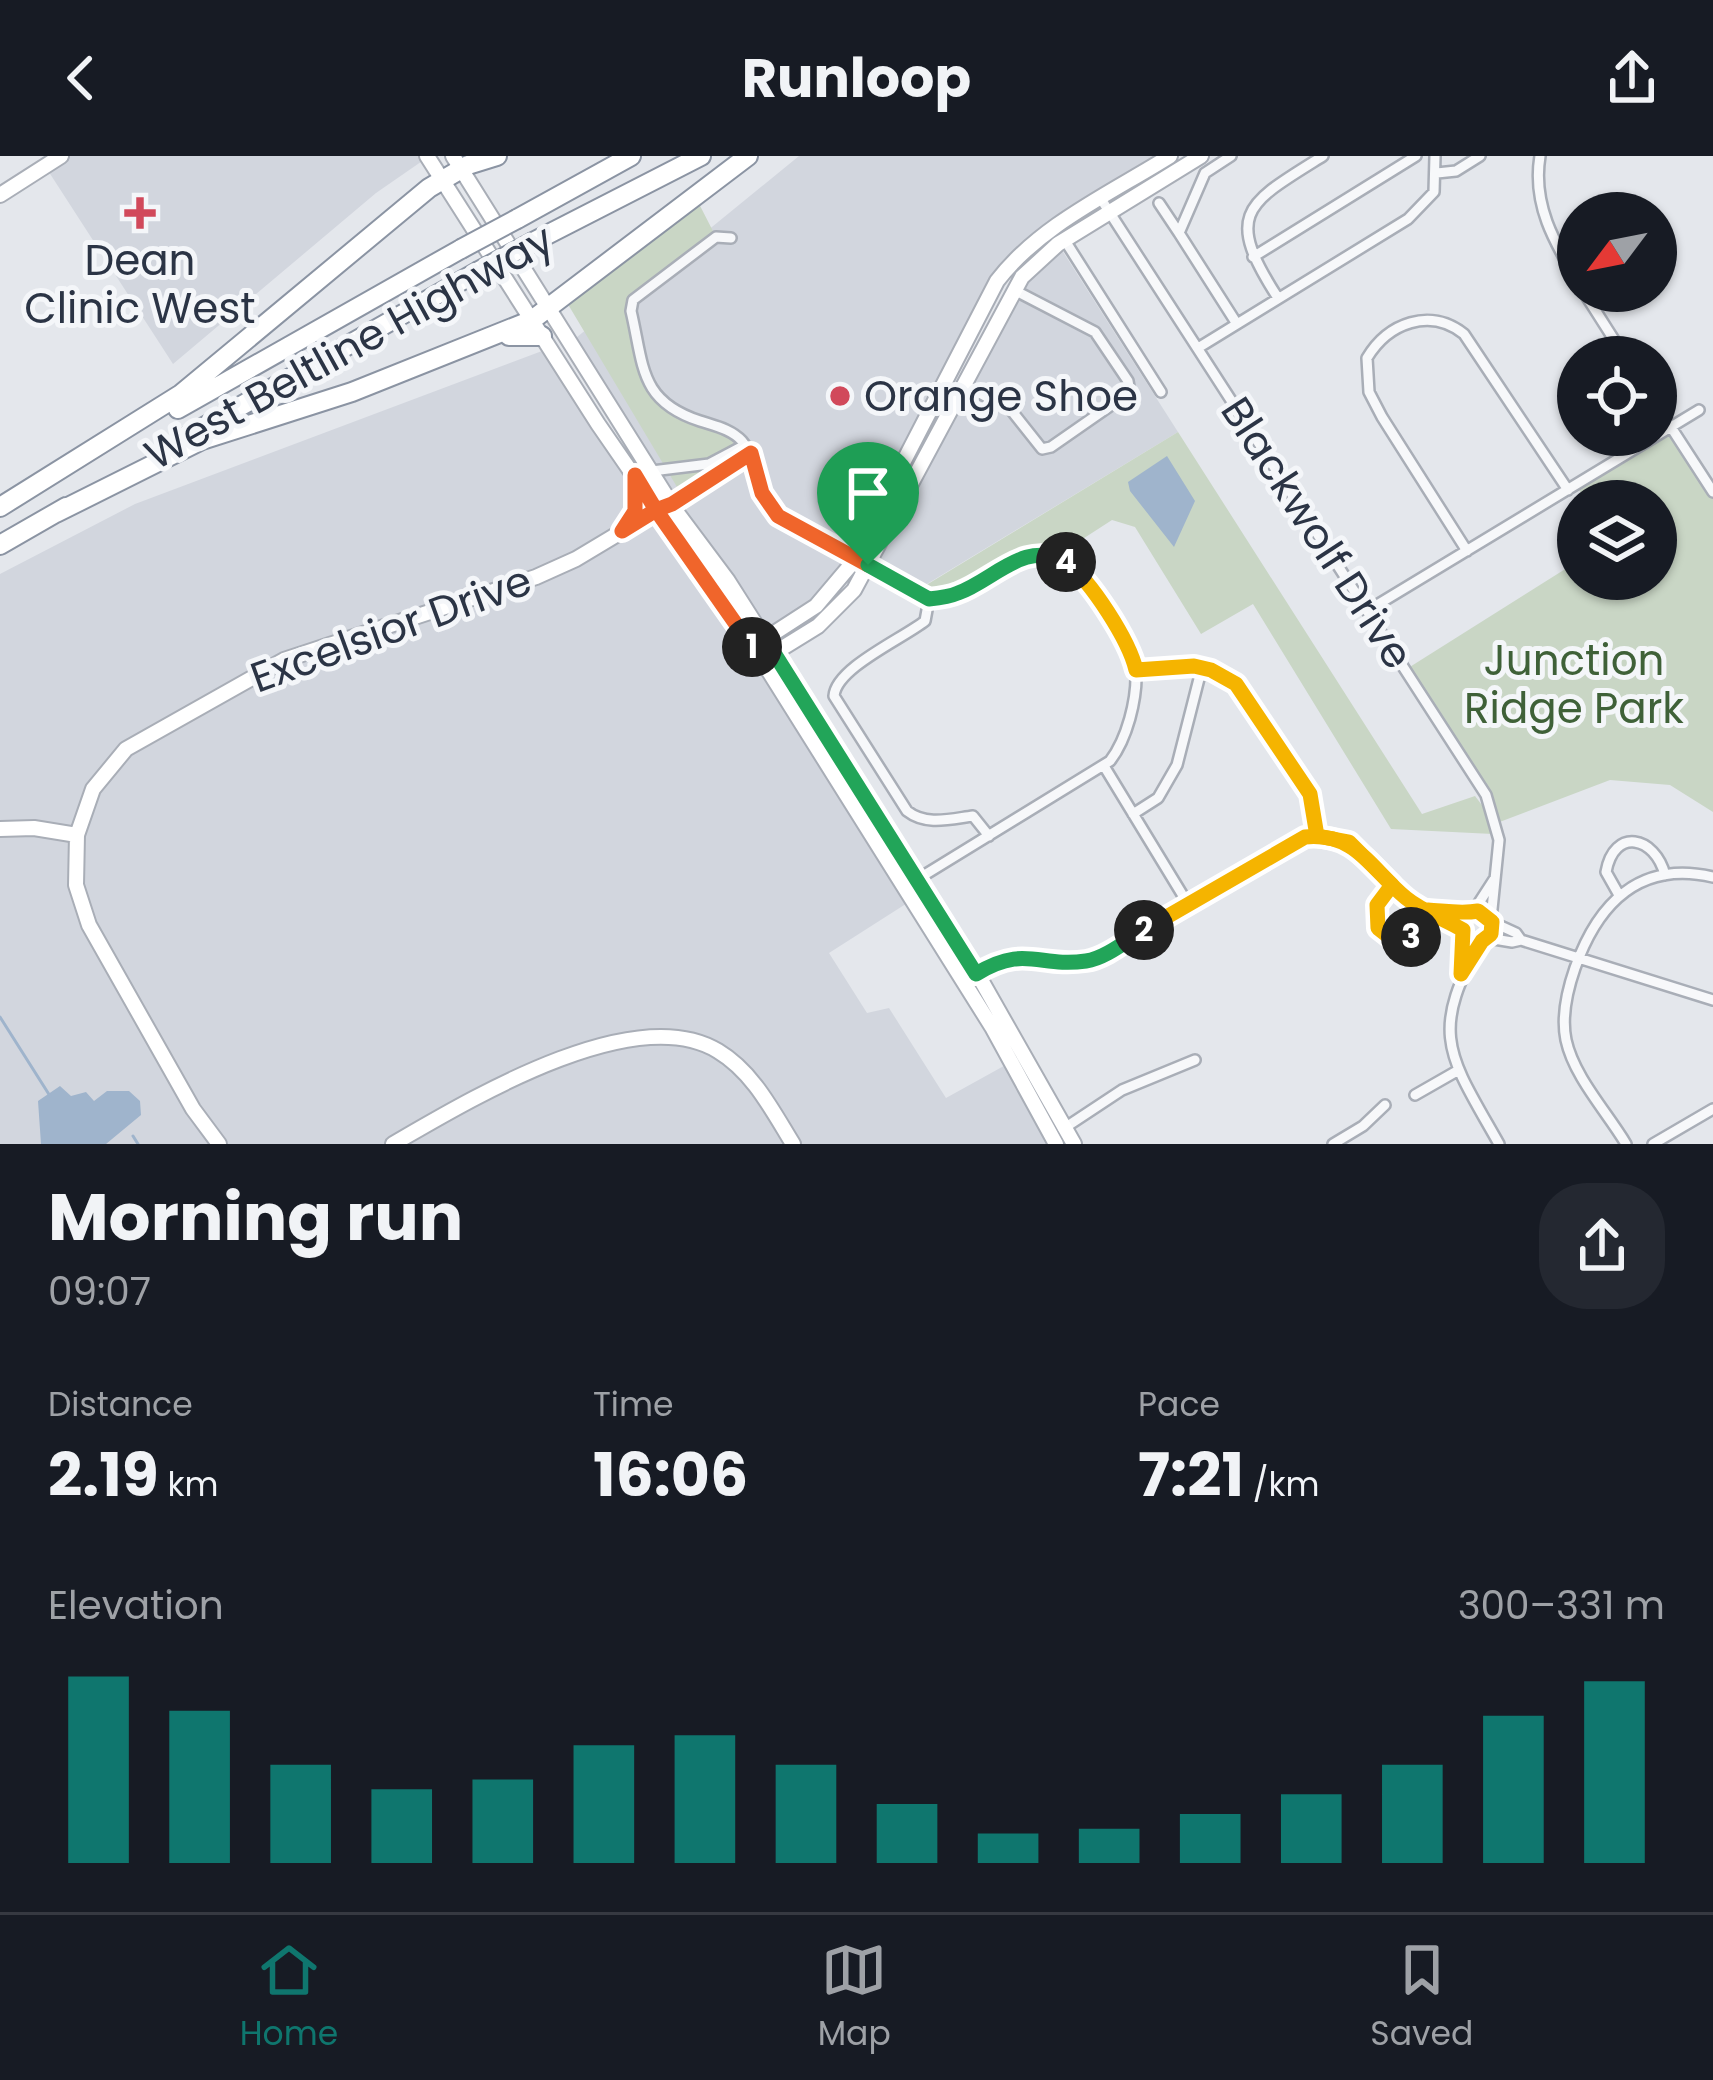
<!DOCTYPE html>
<html lang="en">
<head>
<meta charset="utf-8">
<style>
  body { margin:0; font-family:Poppins,sans-serif; background:#242831; color:#f1f3f6; height:100vh; display:flex; flex-direction:column; font-size:45px; white-space:nowrap }
  * { box-sizing:border-box; margin:0 }
  p { font-size:39px; color:#9ea1a6 }
  .icon { flex:none; width:66px; height:66px; fill:none; stroke:currentColor; stroke-width:2; stroke-linecap:round; stroke-linejoin:round }
  .map { position:relative; height:988px; overflow:hidden }
  .details { display:flex; flex-direction:column; background:#171b24; flex:1 }
  .details>* { flex:none }
  .needle { width:78px; rotate:238deg }
  .fabs { position:absolute; left:1557px; top:36px; display:grid; gap:24px }
  .fabs a { display:grid; place-items:center; width:120px; height:120px; border-radius:50%; background:#171b24; box-shadow:0 3px 9px #0004; font-size:60px }
  .pin { position:absolute; display:grid; place-items:center; width:102px; height:102px; color:#fff; margin:-123px -51px; border-radius:50% 50% 50% 0; rotate:-45deg; box-shadow:0 0 12px #0007 }
  .pin .icon { rotate:45deg }
  .km { position:absolute; width:60px; height:60px; margin:-30px; border-radius:50%; background:#222; color:#fff; font-size:33px; line-height:60px; text-align:center }
  .round { display:grid; place-items:center; flex:none; width:126px; height:126px; border-radius:48px; background:#242831 }
  .headline { display:flex; align-items:center; justify-content:space-between; height:204px; padding:0 48px }
  h1 { font-size:66px; font-weight:700; line-height:90px }
  .metrics { display:grid; grid-template-columns:repeat(3,1fr); gap:18px; height:204px; padding:12px 48px }
  .metrics div { display:grid; align-content:center }
  .metrics b { font-size:60px; font-weight:700 }
  .metrics small { font-size:33px; font-weight:400 }
  .metrics p { font-size:33px }
  .chart { height:336px; padding:24px 48px }
  .chart p { display:flex; justify-content:space-between }
  .chart svg { width:100%; height:216px; margin-top:12px; stroke:#0f766e; stroke-width:6 }
  header { display:flex; justify-content:space-between; align-items:center; height:156px; padding:0 48px; background:#171b24; font-size:54px; font-weight:700 }
  .menu { display:flex; justify-content:space-around; align-items:center; height:168px; border-top:3px solid #363941; background:#171b24; font-size:33px; color:#9ea1a6 }
  .menu a { display:grid; justify-items:center; gap:6px }
  .menu .active { color:#0f766e }
  .map>svg:first-child { display:block }
  .built { fill:#d2d6de }
  .green { fill:#c9d6c5 }
  .water { fill:#9fb4cc }
  .lines { fill:none; stroke-linecap:round; stroke-linejoin:round }
  .stream { stroke:#9fb4cc; stroke-width:3 }
  .street-casing { stroke:#a9aeb7; stroke-width:14 }
  .secondary-casing { stroke:#a9aeb7; stroke-width:18 }
  .highway-casing { stroke:#8b94a3; stroke-width:22 }
  .street { stroke:#f7f8fa; stroke-width:9 }
  .secondary { stroke:#fff; stroke-width:14 }
  .highway { stroke:#fff; stroke-width:18 }
  .highway-bridge-casing { stroke:#8b94a3; stroke-width:22; stroke-linecap:butt }
  .highway-bridge { stroke:#fff; stroke-width:18 }
  .split-1-casing { stroke:#fff; stroke-width:24 }
  .split-2-casing { stroke:#fff; stroke-width:24 }
  .split-3-casing { stroke:#fff; stroke-width:24 }
  .split-4-casing { stroke:#fff; stroke-width:24 }
  .split-5-casing { stroke:#fff; stroke-width:24 }
  .split-1 { stroke:#f0652b; stroke-width:15 }
  .split-2 { stroke:#22a559; stroke-width:15 }
  .split-3 { stroke:#f5b400; stroke-width:15 }
  .split-4 { stroke:#f5b400; stroke-width:15 }
  .split-5 { stroke:#22a559; stroke-width:15 }
  .poi-dot { fill:#d1495b; stroke:#f4f6f9; stroke-width:4.5 }
  .labels { text-anchor:middle; dominant-baseline:central; stroke-width:10; stroke-linejoin:round; paint-order:stroke }
  .poi-label { font-size:42px; fill:#2b3445; stroke:#f4f6f9 }
  .street-label { font-size:42px; fill:#2b3445; stroke:#f4f6f9 }
  .park-label { font-size:42px; fill:#3f6138; stroke:#f4f6f9 }
</style>
</head>
<body>
<header><svg class="icon" aria-label="back" viewBox="0 0 24 24"><path d="M15 5l-7 7 7 7"/></svg>Runloop<svg class="icon" aria-label="share" viewBox="0 0 24 24"><path d="M12 15V3M7 8l5-5 5 5M5 13v7h14v-7"/></svg></header>
<div class="map">
<svg width="1713" height="988" viewBox="0 0 1713 988">
  <rect width="100%" height="100%" fill="#e4e7ec"/>
  <path class="built" d="M61,0H427L428,1L376,37L173,208L45,10Z
    M799,0H1170L1018,100L838,426L765,483L571,186Z
    M1058,88L1178,276L917,434L868,409L1013,133Z
    M550,192L912,744L829,797L867,857L889,852L946,942L1011,906L1055,988H0V418L135,348Z"/>
  <path class="green" d="M695,40L716,81L634,144L631,155L657,243L733,277V296L738,305L683,341L566,145Z
    M1672,272L1713,336V656L1670,629L1610,624L1497,667L1493,652L1405,514L1578,405V423H1656V345H1586L1576,329Z
    M1178,276L1422,658L1475,640L1488,657L1493,678L1391,673L1253,448L1201,478L1135,371L1112,364L1061,397L1022,395L963,429L938,435L923,431Z"/>
  <path class="water" d="M1167,300L1195,345L1174,391L1130,335L1128,326Z
    M60,930L71,940L86,936L94,945L107,935H129L140,945L141,959L106,988H41L38,945Z"/>
  <g class="lines">
    <path class="stream" d="M0,861L50,940
      M133,980L138,988"/>
    <defs>
      <path id="street" d="M1231,0L1205,17L1179,77L1237,168
        M1540,0C1532,48 1554,86 1578,126
        M1437,17L1456,15L1480,0
        M1101,43L1486,639L1499,684L1491,763
        M1159,47L1179,77
        M731,82L716,81L633,144L631,155C644,210 639,245 700,265C715,270 731,273 742,285C761,308 758,338 778,360L929,443L925,465C902,483 836,512 834,540L907,655C926,670 950,663 973,660L989,680
        M1064,83L1161,236
        M1253,101L1416,0
        M1583,135L1625,201
        M1278,142C1223,57 1246,48 1323,0
        M1198,192L1408,63L1434,36L1435,0
        M963,228L1011,254L1042,293L1051,291L1130,236L1128,225L1095,176L1014,134
        M1656,248L1713,336
        M652,315L709,308L745,289
        M672,348L751,297
        M1467,395L1382,261L1369,236L1367,202C1388,167 1430,151 1464,178L1568,334
        M1367,455L1699,254
        M1136,514L1194,510L1211,514L1236,528L1310,638L1317,679
        M1104,610L1188,748
        M1133,658L1158,642L1177,609L1202,511
        M913,726L1110,605C1127,583 1137,544 1136,516C1135,493 1092,429 1074,412C1065,403 1054,399 1041,399C1013,398 988,422 965,434C954,440 941,441 929,443
        M1392,729L1375,755C1378,799 1416,789 1428,754
        M1619,739L1606,716C1614,671 1655,680 1665,719
        M1463 770a15 15 0 1 1 30 0a15 15 0 1 1-30 0Z
        M1431,755L1467,758
        M1473,756L1495,722
        M1492,766L1516,777L1521,784
        M1488,782L1512,786L1521,784L1713,844
        M1482,785C1427,878 1450,901 1499,988
        M976,818C1026,787 1046,814 1096,803L1305,681C1362,674 1372,722 1413,748C1430,758 1447,764 1463,774
        M1461,818L1459,806L1465,778
        M1415,939L1457,915
        M1063,973L1122,934L1195,904
        M1333,988L1363,970L1385,949
        M1626,988C1607,956 1574,921 1566,884C1561,860 1567,835 1575,812C1598,747 1640,704 1713,721
        M1653,988L1713,953"/>
      <path id="secondary" d="M427,0L598,268L770,517L992,871L1056,988
        M453,0L675,354L728,425L977,817L1074,988
        M0,39L61,0
        M625,370L635,355V323
        M762,485L816,450L849,411L997,125C1040,69 1111,37 1170,0
        M771,499L818,470L854,434L1022,121L1058,88L1201,0
        M0,673L34,672L77,679
        M219,988L193,953L89,769L76,729L77,679L93,633L126,593L284,504L536,421L576,403L661,352
        M393,988C469,944 634,844 718,895C753,916 772,954 793,988"/>
      <path id="highway" d="M517,63L631,0
        M533,86L701,0
        M509,180H542
        M178,253L461,93
        M188,280L477,116
        M0,351L181,238L429,32L468,9L497,0
        M56,357L202,284L352,236L532,164L748,0
        M0,389L66,351"/>
    </defs>
    <use href="#street" class="street-casing"/>
    <use href="#secondary" class="secondary-casing"/>
    <use href="#highway" class="highway-casing"/>
    <use href="#street" class="street"/>
    <use href="#secondary" class="secondary"/>
    <use href="#highway" class="highway"/>
    <defs>
      <path id="highway-bridge" d="M461,93L517,63
        M477,116L533,86"/>
    </defs>
    <use href="#highway-bridge" class="highway-bridge-casing"/>
    <use href="#highway-bridge" class="highway-bridge"/>
  </g>
  <g class="lines">
    <defs>
      <path id="split-1" d="M752,491L656,354L622,375L635,355V319L656,354L672,348L751,297L762,337L778,360L868,409"/>
      <path id="split-2" d="M752,491L761,505L774,497L976,818C1025,788 1039,812 1086,805C1106,802 1127,784 1144,774"/>
      <path id="split-3" d="M1144,774L1305,681C1356,676 1371,713 1406,742C1423,756 1445,763 1463,774L1461,818L1482,785L1491,778L1492,766L1478,755C1461,758 1445,755 1428,754L1420,774L1411,781"/>
      <path id="split-4" d="M1066,406C1091,425 1129,484 1136,514L1194,510L1211,514L1236,528L1310,638L1317,680L1349,686L1392,729L1377,749L1378,772L1392,783L1411,781"/>
      <path id="split-5" d="M868,409L929,443C939,442 949,441 958,437C994,424 1025,383 1066,406"/>
    </defs>
    <use href="#split-1" class="split-1-casing"/>
    <use href="#split-2" class="split-2-casing"/>
    <use href="#split-3" class="split-3-casing"/>
    <use href="#split-4" class="split-4-casing"/>
    <use href="#split-5" class="split-5-casing"/>
    <use href="#split-1" class="split-1"/>
    <use href="#split-2" class="split-2"/>
    <use href="#split-3" class="split-3"/>
    <use href="#split-4" class="split-4"/>
    <use href="#split-5" class="split-5"/>
  </g>
  <g class="poi-dot">
    <path d="M134 39h12v12h12v12h-12v12h-12v-12h-12v-12h12z"/>
    <circle cx="840" cy="240" r="12"/>
  </g>
  <g class="labels">
    <g class="poi-label">
      <text x="140" y="104">Dean<tspan x="140" dy="48">Clinic West</tspan></text>
      <text x="864" y="240" text-anchor="start">Orange Shoe</text>
    </g>
    <g class="street-label">
      <text transform="translate(349 191) rotate(-29)">West Beltline Highway</text>
      <text transform="translate(1317 377) rotate(57)">Blackwolf Drive</text>
      <text transform="translate(391 473) rotate(-20)">Excelsior Drive</text>
    </g>
    <g class="park-label">
      <text x="1574" y="504">Junction<tspan x="1574" dy="48">Ridge Park</tspan></text>
    </g>
  </g>
</svg>
<div class="fabs">
<a><svg class="needle" viewBox="-14 -14 28 28"><path d="M0-13l5 13h-10z" fill="#e53935"/><path d="M0 13l5-13h-10z" fill="#9ea1a6"/></svg></a>
<a><svg class="icon" aria-label="locate" viewBox="0 0 24 24"><circle cx="12" cy="12" r="6"/><path d="M12 2v4M12 18v4M2 12h4M18 12h4"/></svg></a>
<a><svg class="icon" aria-label="layers" viewBox="0 0 24 24"><path d="M12 4l9 5-9 5-9-5zM3 14l9 5 9-5"/></svg></a>
</div>
<div class="pin" style="left:868px;top:409px;background:#1e9e55"><svg class="icon" aria-label="arrive" viewBox="0 0 24 24"><path d="M6 21V4h12l-3 4 3 4H6"/></svg></div>
<b class="km" style="left:752px;top:491px">1</b>
<b class="km" style="left:1144px;top:774px">2</b>
<b class="km" style="left:1411px;top:781px">3</b>
<b class="km" style="left:1066px;top:406px">4</b>
</div>
<section class="details">
<div class="headline"><div><h1>Morning run</h1><p>09:07</p></div><a class="round"><svg class="icon" aria-label="share" viewBox="0 0 24 24"><path d="M12 15V3M7 8l5-5 5 5M5 13v7h14v-7"/></svg></a></div>
<div class="metrics">
<div><p>Distance</p><b>2.19<small> km</small></b></div>
<div><p>Time</p><b>16:06</b></div>
<div><p>Pace</p><b>7:21<small> /km</small></b></div>
</div>
<div class="chart"><p><span>Elevation</span>300–331 m</p>
<svg viewBox="0 0 160 44" preserveAspectRatio="none"><path d="M5 44V6M15 44V13M25 44V24M35 44V29M45 44V27M55 44V20M65 44V18M75 44V24M85 44V32M95 44V38M105 44V37M115 44V34M125 44V30M135 44V24M145 44V14M155 44V7"/></svg>
</div>
</section>
<nav class="menu">
<a class="active"><svg class="icon" aria-label="home" viewBox="0 0 24 24"><path d="M3 11l9-7 9 7M6 9v11h12V9"/></svg>Home</a>
<a><svg class="icon" aria-label="map" viewBox="0 0 24 24"><path d="M3 6l6-2 6 2 6-2v14l-6 2-6-2-6 2zM9 4v14M15 6v14"/></svg>Map</a>
<a><svg class="icon" aria-label="saved" viewBox="0 0 24 24"><path d="M7 4h10v16l-5-4-5 4z"/></svg>Saved</a>
</nav>
</body>
</html>
